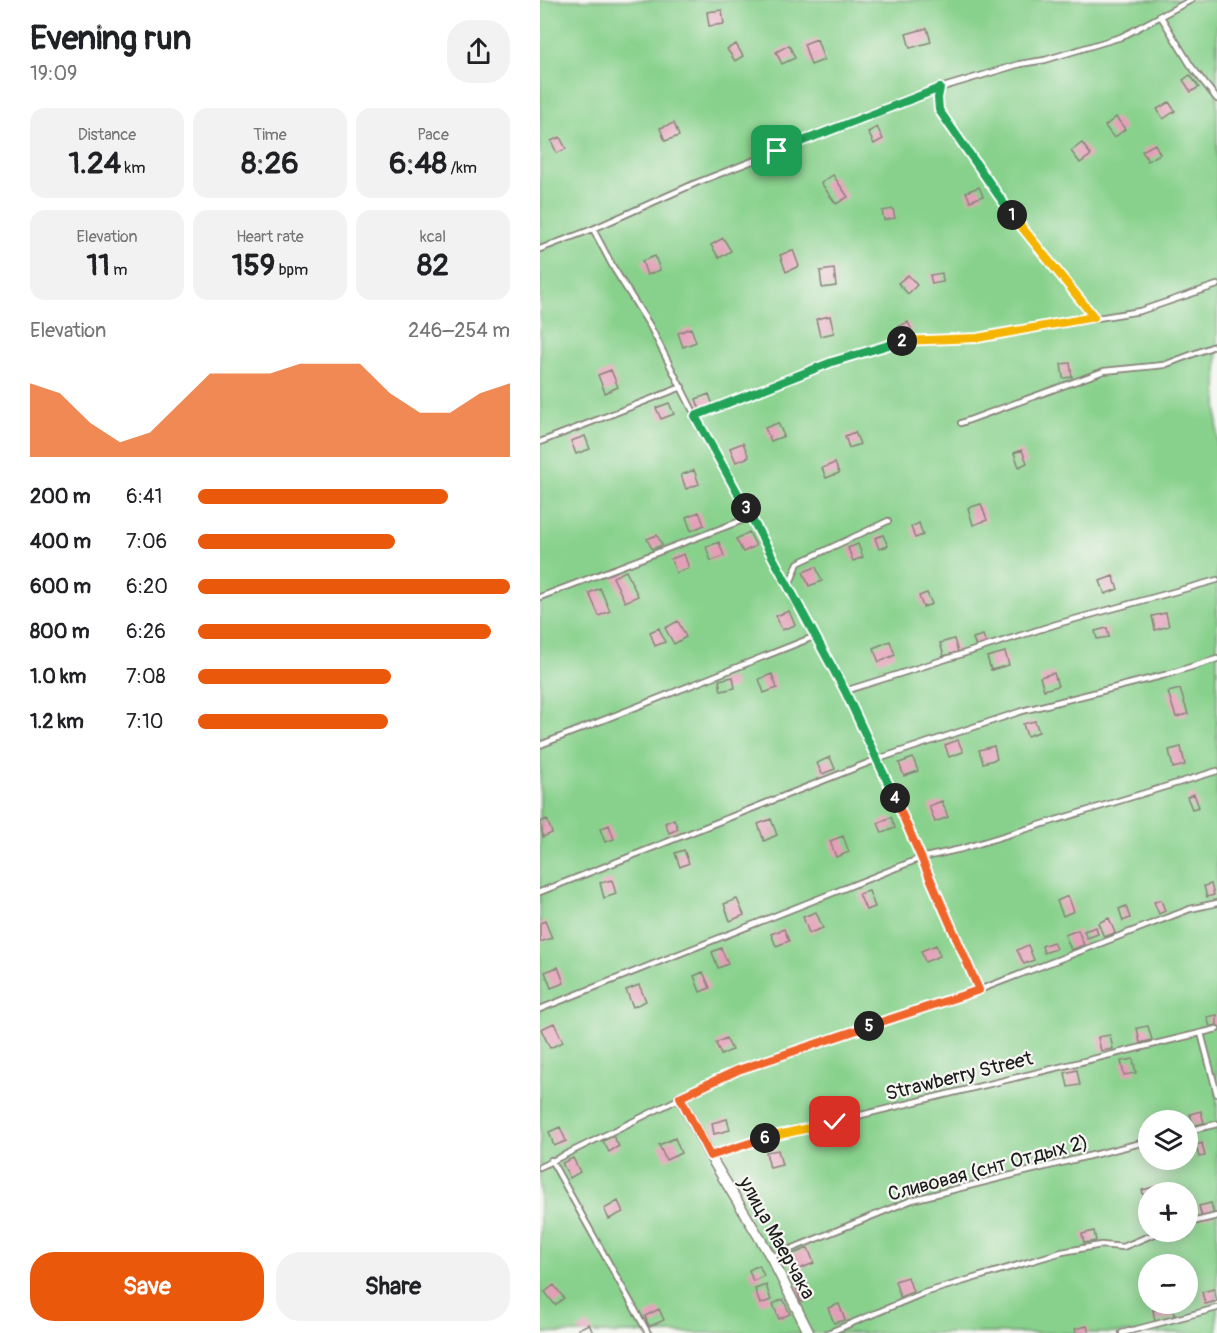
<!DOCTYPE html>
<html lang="en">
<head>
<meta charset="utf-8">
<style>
  body { margin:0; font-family:Pangolin,sans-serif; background:#f2f2f2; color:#202124; height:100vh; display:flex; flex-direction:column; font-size:22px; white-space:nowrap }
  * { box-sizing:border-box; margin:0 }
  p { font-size:20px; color:#757577 }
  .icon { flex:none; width:33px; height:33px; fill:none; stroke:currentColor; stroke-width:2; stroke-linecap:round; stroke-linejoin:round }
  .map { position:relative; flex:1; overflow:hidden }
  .details { display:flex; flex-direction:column; background:#fff; width:540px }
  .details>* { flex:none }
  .controls { position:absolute; left:598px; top:1110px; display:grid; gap:12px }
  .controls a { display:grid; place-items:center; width:60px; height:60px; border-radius:50%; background:#fff; box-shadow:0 3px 15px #0003; font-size:30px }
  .pin { position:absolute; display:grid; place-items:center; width:51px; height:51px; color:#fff; margin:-26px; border-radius:12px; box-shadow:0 3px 9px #0006 }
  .km { position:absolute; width:30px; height:30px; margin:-15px; border-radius:50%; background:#222; color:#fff; font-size:16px; line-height:30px; text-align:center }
  .round { display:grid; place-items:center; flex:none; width:63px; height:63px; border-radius:24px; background:#f2f2f2 }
  .headline { display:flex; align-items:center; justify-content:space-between; height:102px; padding:0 30px }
  h1 { font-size:33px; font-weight:800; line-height:45px }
  .stats { display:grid; grid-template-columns:repeat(3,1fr); gap:9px; height:102px; padding:6px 30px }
  .stats div { display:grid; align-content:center; border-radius:15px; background:#f2f2f2; text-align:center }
  .stats b { font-size:30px; font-weight:800 }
  .stats small { font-size:16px; font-weight:400 }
  .stats p { font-size:16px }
  .chart { height:168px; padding:12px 30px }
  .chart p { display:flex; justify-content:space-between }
  .chart svg { width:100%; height:108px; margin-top:6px; fill:#ea580c; opacity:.7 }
  .primary-button { display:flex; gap:12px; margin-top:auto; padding:12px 30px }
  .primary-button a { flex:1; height:69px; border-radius:24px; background:#ea580c; color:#fff; font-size:24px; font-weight:800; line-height:69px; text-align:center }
  .primary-button a+a { background:#f2f2f2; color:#202124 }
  ul { padding:0 30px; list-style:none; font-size:20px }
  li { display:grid; grid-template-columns:96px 72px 1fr; align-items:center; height:45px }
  li i { height:15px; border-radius:8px; background:#ea580c }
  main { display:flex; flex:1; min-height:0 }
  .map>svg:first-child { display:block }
  .green { fill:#88d18c; stroke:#527654; stroke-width:1.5; fill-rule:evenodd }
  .building { fill:#e49eb8 }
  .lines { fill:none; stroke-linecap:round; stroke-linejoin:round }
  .lane-casing { stroke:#88837a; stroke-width:8 }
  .street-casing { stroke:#88837a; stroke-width:12 }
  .lane { stroke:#fff; stroke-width:4.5 }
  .street { stroke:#fff; stroke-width:9 }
  .split-1-casing { stroke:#fff; stroke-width:12 }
  .split-2-casing { stroke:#fff; stroke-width:12 }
  .split-3-casing { stroke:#fff; stroke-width:12 }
  .split-4-casing { stroke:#fff; stroke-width:12 }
  .split-5-casing { stroke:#fff; stroke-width:12 }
  .split-6-casing { stroke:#fff; stroke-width:12 }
  .split-7-casing { stroke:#fff; stroke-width:12 }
  .split-1 { stroke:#22a559; stroke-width:8 }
  .split-2 { stroke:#f5b400; stroke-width:8 }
  .split-3 { stroke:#22a559; stroke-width:8 }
  .split-4 { stroke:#22a559; stroke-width:8 }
  .split-5 { stroke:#f0652b; stroke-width:8 }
  .split-6 { stroke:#f0652b; stroke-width:8 }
  .split-7 { stroke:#f5b400; stroke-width:8 }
  .labels { text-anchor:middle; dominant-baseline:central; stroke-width:4.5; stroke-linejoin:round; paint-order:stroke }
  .street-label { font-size:20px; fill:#1c1c1c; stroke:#f6f6f2 }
</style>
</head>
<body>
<main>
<section class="details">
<div class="headline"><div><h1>Evening run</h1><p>19:09</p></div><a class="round"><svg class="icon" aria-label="share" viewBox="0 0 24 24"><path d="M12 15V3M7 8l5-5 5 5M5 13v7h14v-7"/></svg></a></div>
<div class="stats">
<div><p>Distance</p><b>1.24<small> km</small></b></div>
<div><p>Time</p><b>8:26</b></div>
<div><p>Pace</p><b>6:48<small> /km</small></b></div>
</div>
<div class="stats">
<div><p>Elevation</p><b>11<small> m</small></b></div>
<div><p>Heart rate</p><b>159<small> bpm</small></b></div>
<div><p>kcal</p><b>82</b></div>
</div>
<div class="chart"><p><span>Elevation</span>246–254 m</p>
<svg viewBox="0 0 160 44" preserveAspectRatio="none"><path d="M0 44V14L10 18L20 30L30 38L40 34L50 22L60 10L70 10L80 10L90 6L100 6L110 6L120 18L130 26L140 26L150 18L160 14V44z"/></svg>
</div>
<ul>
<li><b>200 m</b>6:41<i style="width:80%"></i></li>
<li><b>400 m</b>7:06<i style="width:63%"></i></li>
<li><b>600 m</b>6:20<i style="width:100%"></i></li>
<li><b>800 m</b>6:26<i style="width:94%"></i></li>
<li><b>1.0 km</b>7:08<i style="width:62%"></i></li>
<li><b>1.2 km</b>7:10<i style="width:61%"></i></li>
</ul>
<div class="primary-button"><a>Save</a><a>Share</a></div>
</section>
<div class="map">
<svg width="677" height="1333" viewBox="0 0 677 1333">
  <rect width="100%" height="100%" fill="#f6f6f2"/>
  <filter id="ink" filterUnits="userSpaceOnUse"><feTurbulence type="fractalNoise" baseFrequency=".0167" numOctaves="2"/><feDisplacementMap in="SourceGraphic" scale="12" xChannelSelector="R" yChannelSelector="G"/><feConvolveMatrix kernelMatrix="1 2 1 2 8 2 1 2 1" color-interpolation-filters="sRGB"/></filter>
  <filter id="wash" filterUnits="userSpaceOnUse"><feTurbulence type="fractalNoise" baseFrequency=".008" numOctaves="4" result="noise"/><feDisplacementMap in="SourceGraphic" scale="24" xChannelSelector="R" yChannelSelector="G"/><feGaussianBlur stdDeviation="1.35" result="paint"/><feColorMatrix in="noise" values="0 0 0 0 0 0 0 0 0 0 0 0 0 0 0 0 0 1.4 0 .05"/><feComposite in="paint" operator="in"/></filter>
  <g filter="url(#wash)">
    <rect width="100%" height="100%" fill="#f3ead8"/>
    <path class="green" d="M0,0H677V1333H0ZM609,1120H648V1160H609ZM609,1192H648V1232H609ZM609,1264H648V1304H609Z"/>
    <g id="blocks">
      <path class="building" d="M182,10L184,24L169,26L167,12Z
        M387,28L391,42L370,48L366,34Z
        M277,39L284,60L271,65L264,44Z
        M196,44L203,56L195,61L187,49Z
        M249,45L255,58L242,64L236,52Z
        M650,75L659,87L651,92L643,80Z
        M629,102L635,111L623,119L617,109Z
        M576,117L585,129L574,138L565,126Z
        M134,123L139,136L125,141L120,128Z
        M337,127L343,139L334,144L328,132Z
        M20,137L26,149L17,153L11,141Z
        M542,143L551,155L540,163L531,151Z
        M615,144L620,154L608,161L602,151Z
        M293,175L308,197L296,204L281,183Z
        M439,187L443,196L430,201L426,192Z
        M353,209L355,218L344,220L342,211Z
        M183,238L191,251L179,258L171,245Z
        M253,250L259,266L246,272L240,255Z
        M115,256L120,270L107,275L102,261Z
        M294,269L296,286L282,288L280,271Z
        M402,273L403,282L392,284L390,275Z
        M368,275L377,285L368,294L358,283Z
        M290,316L294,333L280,336L276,319Z
        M368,322L372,331L361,335L358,327Z
        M151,328L156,342L143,347L138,333Z
        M530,363L532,377L523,378L521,364Z
        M71,370L78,387L65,393L58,375Z
        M169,394L173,405L160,410L156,399Z
        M129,403L134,414L121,419L116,408Z
        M238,423L244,436L231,441L225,428Z
        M315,432L320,444L309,448L305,436Z
        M45,436L50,449L36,454L31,441Z
        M203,443L209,457L196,462L190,448Z
        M482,450L487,463L479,467L474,453Z
        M295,463L299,473L286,478L282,468Z
        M154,470L159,484L146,489L141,475Z
        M441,504L447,520L433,525L428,508Z
        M159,512L164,525L151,531L146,517Z
        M379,523L383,535L375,538L371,527Z
        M209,532L216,546L203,552L196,539Z
        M117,535L122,545L112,549L107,539Z
        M343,535L348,546L339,549L335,538Z
        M179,542L184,556L171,561L166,547Z
        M318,544L323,557L313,561L308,548Z
        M144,554L149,568L136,573L131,559Z
        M276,567L282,581L269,586L263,572Z
        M86,571L98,596L85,602L73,577Z
        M573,576L578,589L565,594L560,581Z
        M60,588L70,611L59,616L49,593Z
        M387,593L392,604L383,607L379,596Z
        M249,611L255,625L242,630L236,616Z
        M626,613L629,626L615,630L612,616Z
        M138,621L146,637L134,644L125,628Z
        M119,628L125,642L115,646L110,632Z
        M567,628L569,637L557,639L555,631Z
        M443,635L446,644L436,647L433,638Z
        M414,639L418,652L404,656L400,643Z
        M350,641L355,655L339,662L333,648Z
        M465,652L469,665L451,670L447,657Z
        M514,673L518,686L504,690L500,677Z
        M232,674L237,688L224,693L219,679Z
        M193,677L195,688L181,691L179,680Z
        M640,689L648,714L636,717L628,692Z
        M495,721L499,732L487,736L483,724Z
        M418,740L423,752L409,757L405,745Z
        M454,746L457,759L443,763L439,750Z
        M641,747L645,765L633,768L629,750Z
        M290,757L295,769L282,774L277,763Z
        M373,758L378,771L364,776L359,763Z
        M654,794L659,807L652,809L647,797Z
        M402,801L408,817L395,822L389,806Z
        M351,817L355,828L342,833L338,823Z
        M7,819L12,833L3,837L0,822Z
        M134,819L138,829L129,833L125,823Z
        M231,819L237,835L224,841L218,824Z
        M69,825L74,839L65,842L60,829Z
        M303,836L309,852L296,857L290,841Z
        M144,850L149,863L140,867L135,853Z
        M72,880L76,894L64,898L60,883Z
        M671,884L674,895L667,897L664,886Z
        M329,891L335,907L326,910L319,894Z
        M528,896L534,911L523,916L517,901Z
        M197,899L204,915L190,921L184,904Z
        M621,900L625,911L619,914L614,902Z
        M586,906L590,918L583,921L579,909Z
        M276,912L283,928L269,933L263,917Z
        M569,918L575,933L564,937L558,923Z
        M5,921L12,938L0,942V923Z
        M556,927L558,934L547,938L544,931Z
        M244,929L249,941L236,946L231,934Z
        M538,930L544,945L531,950L525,935Z
        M513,942L516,949L504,953L502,946Z
        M396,945L400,956L385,962L381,951Z
        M488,945L494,960L484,964L477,950Z
        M181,948L188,964L178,968L172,952Z
        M18,967L24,983L11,988L5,972Z
        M163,972L170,988L160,992L154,976Z
        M99,985L106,1001L93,1007L86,990Z
        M677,1015V1025L670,1027L667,1017Z
        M14,1023L23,1042L10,1048L1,1029Z
        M608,1026L612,1040L600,1043L597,1028Z
        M570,1035L573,1049L561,1051L558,1037Z
        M186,1038L192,1050L181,1055L176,1043Z
        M593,1059L596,1073L584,1075L581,1061Z
        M537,1070L540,1085L528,1087L525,1073Z
        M661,1111L664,1123L653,1126L650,1114Z
        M187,1119L190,1130L174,1134L172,1123Z
        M20,1127L26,1141L14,1146L9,1132Z
        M73,1136L79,1146L69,1152L63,1141Z
        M135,1138L141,1153L126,1160L119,1145Z
        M662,1143L665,1156L659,1157L656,1145Z
        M238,1150L242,1165L230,1168L226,1152Z
        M33,1158L40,1172L30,1178L22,1163Z
        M614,1187L615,1192H609V1201L605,1202L602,1190Z
        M78,1201L83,1212L69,1219L64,1209Z
        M671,1203L674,1215L662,1218L659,1206Z
        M554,1231L556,1241L544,1243L542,1234Z
        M268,1248L274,1263L254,1271L248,1256Z
        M219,1265L224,1276L213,1281L209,1270Z
        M368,1277L373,1292L360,1297L355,1281Z
        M267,1283L272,1299L261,1302L256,1287Z
        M14,1285L24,1298L15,1305L5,1292Z
        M226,1285L231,1300L220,1304L215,1289Z
        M674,1289L677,1301L665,1304L662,1292Z
        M243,1299L250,1314L239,1319L233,1304Z
        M299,1304L305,1320L294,1323L288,1308Z
        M632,1306L635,1318L615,1322L613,1310Z
        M119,1309L124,1320L109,1327L105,1316Z
        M49,1324L53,1333H40L38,1329Z
        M547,1326L549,1333H536L535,1329Z"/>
    </g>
  </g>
  <g filter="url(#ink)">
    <use href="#blocks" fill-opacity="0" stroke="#88837a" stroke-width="1.5"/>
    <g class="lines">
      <defs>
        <path id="lane" d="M620,15L651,66L677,99
          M400,88L398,98L399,110L475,220L554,317
          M53,229L73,267L110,326L155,415L305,691L338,759L439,990
          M0,249L53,229L156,183L400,88L480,64L505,60L581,37L651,0
          M155,415L292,362L358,341L437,338L600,311L677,285
          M421,423L564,371L624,365L677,345
          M0,442L142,387
          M249,586L258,563L348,521
          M0,597L211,517
          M305,691L517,624L677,580
          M0,745L276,636
          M0,892L338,759L482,711L625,675L677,659
          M0,1009L381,858L421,849L677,771
          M661,1033L677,1094
          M648,1131L677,1124
          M170,1156L222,1139L677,1029
          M11,1160L108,1333
          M0,1167L198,1070L439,990L650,909L677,903
          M648,1223L677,1216
          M231,1257L372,1200L609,1141
          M288,1333L384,1293L522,1252L561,1245L583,1247L619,1232
          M582,1333L677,1308"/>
        <path id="street" d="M140,1097L170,1156L231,1257L269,1333"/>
      </defs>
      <use href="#lane" class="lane-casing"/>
      <use href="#street" class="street-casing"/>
      <use href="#lane" class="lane"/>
      <use href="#street" class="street"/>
    </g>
  </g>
  <g class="lines" filter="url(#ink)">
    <defs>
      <path id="split-1" d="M237,151L400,88L398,98L399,110L472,215"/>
      <path id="split-2" d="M362,341L437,338L554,317L472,215"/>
      <path id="split-3" d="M206,508L155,416L292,362L362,341"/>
      <path id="split-4" d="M206,508L305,691L355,798"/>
      <path id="split-5" d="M329,1026L439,990L355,798"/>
      <path id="split-6" d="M225,1138L170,1156L140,1097L198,1070L329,1026"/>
      <path id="split-7" d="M225,1138L295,1122"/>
    </defs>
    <use href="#split-1" class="split-1-casing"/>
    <use href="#split-2" class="split-2-casing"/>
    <use href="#split-3" class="split-3-casing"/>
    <use href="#split-4" class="split-4-casing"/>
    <use href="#split-5" class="split-5-casing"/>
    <use href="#split-6" class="split-6-casing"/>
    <use href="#split-7" class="split-7-casing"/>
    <use href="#split-1" class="split-1"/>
    <use href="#split-2" class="split-2"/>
    <use href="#split-3" class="split-3"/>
    <use href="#split-4" class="split-4"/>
    <use href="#split-5" class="split-5"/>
    <use href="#split-6" class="split-6"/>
    <use href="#split-7" class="split-7"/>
  </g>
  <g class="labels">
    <g class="street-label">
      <text transform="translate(419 1076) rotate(-14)">Strawberry Street</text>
      <text transform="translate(448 1168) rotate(-15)">Сливовая (снт Отдых 2)</text>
      <text transform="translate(237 1238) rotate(61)">улица Маерчака</text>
    </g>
  </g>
</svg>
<div class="controls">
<a><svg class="icon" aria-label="layers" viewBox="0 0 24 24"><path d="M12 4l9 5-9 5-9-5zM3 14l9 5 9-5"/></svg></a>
<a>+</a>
<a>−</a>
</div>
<div class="pin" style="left:237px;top:151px;background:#1e9e55"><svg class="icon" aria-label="arrive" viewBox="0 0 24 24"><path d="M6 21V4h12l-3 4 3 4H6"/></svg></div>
<div class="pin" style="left:295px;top:1122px;background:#d93025"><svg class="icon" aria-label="check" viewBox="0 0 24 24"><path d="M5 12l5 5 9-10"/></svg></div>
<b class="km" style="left:472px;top:215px">1</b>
<b class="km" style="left:362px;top:341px">2</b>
<b class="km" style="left:206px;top:508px">3</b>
<b class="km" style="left:355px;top:798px">4</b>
<b class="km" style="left:329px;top:1026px">5</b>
<b class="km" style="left:225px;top:1138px">6</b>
</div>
</main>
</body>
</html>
